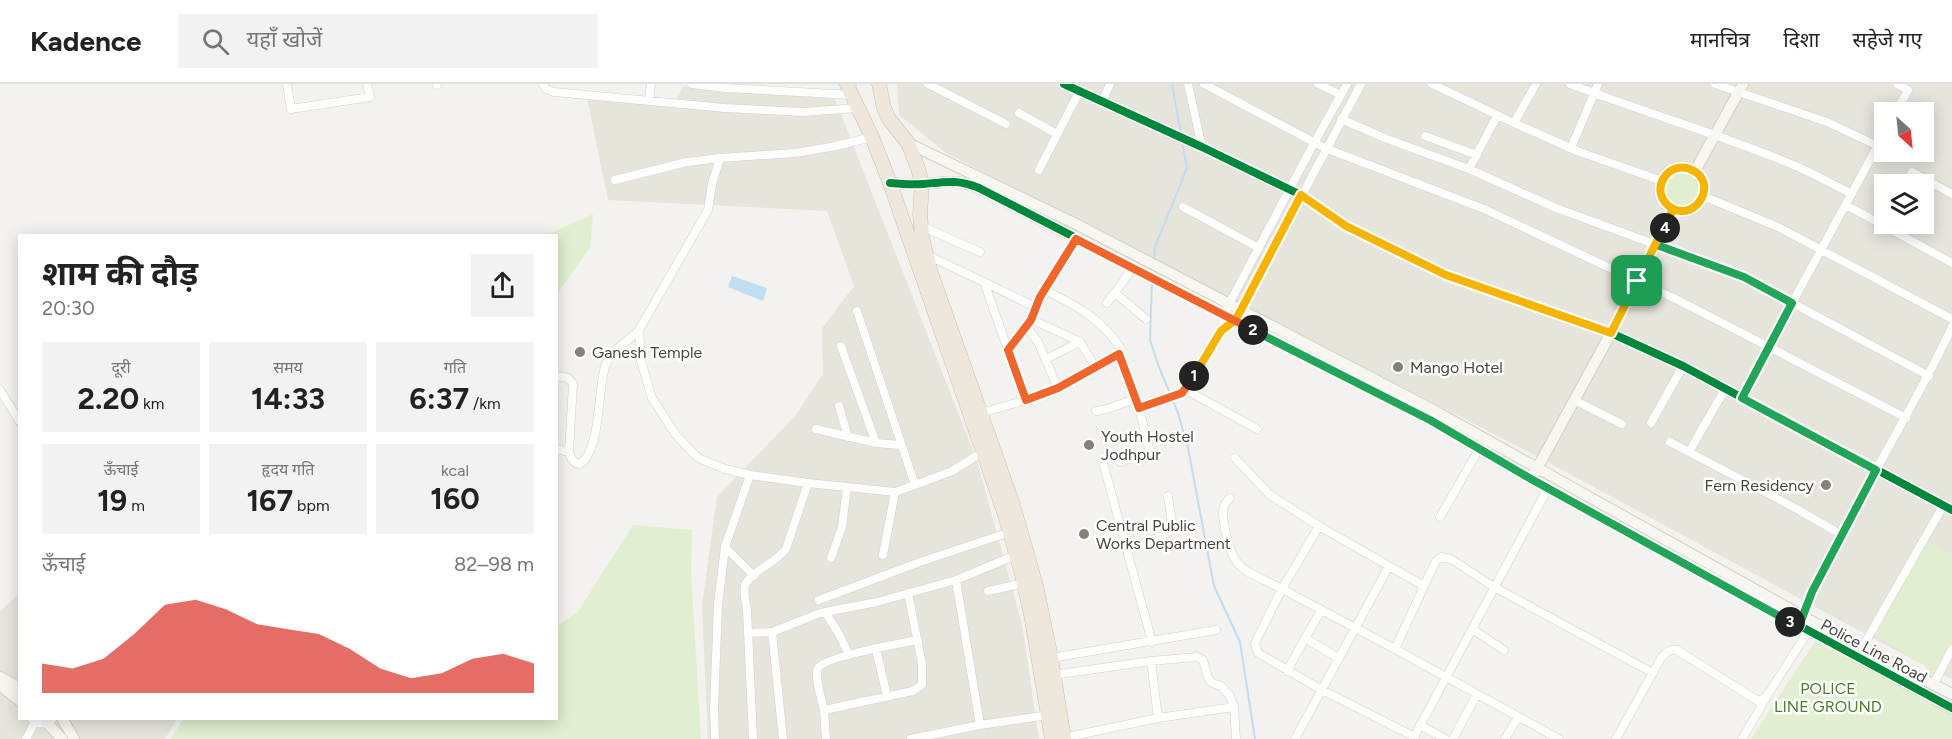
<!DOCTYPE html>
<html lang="hi">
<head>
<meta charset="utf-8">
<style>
  body { margin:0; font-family:Figtree,"Noto Sans Devanagari",sans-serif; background:#f2f2f2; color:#222; height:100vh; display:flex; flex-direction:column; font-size:22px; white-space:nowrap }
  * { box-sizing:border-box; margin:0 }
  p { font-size:20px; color:#767676 }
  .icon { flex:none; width:33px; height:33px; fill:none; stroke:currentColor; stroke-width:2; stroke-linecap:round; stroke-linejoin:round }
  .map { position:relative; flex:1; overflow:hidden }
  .drawer { position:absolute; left:18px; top:150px; width:540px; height:486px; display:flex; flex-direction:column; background:#fff; border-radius:0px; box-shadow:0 3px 15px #0003 }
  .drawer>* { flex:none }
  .needle { width:39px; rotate:153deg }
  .buttons { position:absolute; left:1874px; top:18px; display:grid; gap:12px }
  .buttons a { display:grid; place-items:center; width:60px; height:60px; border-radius:0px; background:#fff; box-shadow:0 3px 15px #0003; font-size:30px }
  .pin { position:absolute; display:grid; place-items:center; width:51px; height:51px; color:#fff; margin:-26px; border-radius:12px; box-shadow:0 3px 9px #0006 }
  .km { position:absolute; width:30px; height:30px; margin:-15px; border-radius:50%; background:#222; color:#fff; font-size:16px; line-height:30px; text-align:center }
  .round { display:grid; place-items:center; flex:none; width:63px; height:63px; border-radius:0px; background:#f2f2f2 }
  .headline { display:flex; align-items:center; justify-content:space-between; height:102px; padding:0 24px }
  h1 { font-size:33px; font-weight:700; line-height:45px }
  .figures { display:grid; grid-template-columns:repeat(3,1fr); gap:9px; height:102px; padding:6px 24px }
  .figures div { display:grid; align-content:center; border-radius:0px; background:#f2f2f2; text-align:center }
  .figures b { font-size:30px; font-weight:700 }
  .figures small { font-size:16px; font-weight:400 }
  .figures p { font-size:16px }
  .chart { height:168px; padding:12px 24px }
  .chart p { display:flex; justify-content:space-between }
  .chart svg { width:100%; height:108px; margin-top:6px; fill:#d93025; opacity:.7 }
  header { display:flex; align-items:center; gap:36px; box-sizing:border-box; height:84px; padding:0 30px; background:#fff; border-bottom:2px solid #e0e0e0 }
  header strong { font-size:28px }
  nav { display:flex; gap:33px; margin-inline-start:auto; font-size:21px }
  .search { width:420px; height:54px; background:#f2f2f2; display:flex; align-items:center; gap:15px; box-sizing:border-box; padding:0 21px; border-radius:0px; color:#767676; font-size:22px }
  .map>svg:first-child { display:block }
  .residential { fill:#e7e4dc; fill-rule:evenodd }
  .green { fill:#e1eecf }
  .water { fill:#c0ddf1 }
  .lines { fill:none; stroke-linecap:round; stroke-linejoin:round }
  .stream { stroke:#c0ddf1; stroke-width:2 }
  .street-casing { stroke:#d2d0cb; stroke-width:9 }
  .secondary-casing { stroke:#d3cfc5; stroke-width:12 }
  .highway-casing { stroke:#ccbfa9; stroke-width:15 }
  .street { stroke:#fdfdfc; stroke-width:8 }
  .secondary { stroke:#f7f6f1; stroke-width:10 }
  .highway { stroke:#ede8db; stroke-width:14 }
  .cycleway-casing { stroke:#fff; stroke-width:11 }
  .cycleway { stroke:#00873e; stroke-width:8 }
  .split-1-casing { stroke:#fff; stroke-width:12 }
  .split-2-casing { stroke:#fff; stroke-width:12 }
  .split-3-casing { stroke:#fff; stroke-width:12 }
  .split-4-casing { stroke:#fff; stroke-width:12 }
  .split-5-casing { stroke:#fff; stroke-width:12 }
  .split-1 { stroke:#f5b400; stroke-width:8 }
  .split-2 { stroke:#f0652b; stroke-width:8 }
  .split-3 { stroke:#22a559; stroke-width:8 }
  .split-4 { stroke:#22a559; stroke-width:8 }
  .split-5 { stroke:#f5b400; stroke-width:8 }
  .poi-dot { fill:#868178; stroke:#fff; stroke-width:2 }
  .labels { text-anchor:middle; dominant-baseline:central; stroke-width:5; stroke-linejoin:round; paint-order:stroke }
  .poi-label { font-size:16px; fill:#4b4439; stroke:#fff; text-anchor:start }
  .street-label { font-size:16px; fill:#4b4439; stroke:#fff }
  .park-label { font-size:16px; fill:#4a7f2a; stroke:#fff }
</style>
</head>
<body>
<header>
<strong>Kadence</strong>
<div class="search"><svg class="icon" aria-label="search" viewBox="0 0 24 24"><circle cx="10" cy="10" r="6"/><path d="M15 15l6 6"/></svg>यहाँ खोजें</div>
<nav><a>मानचित्र</a><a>दिशा</a><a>सहेजे गए</a></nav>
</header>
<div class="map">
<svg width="1952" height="655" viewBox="0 0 1952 655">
  <rect width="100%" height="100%" fill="#f4f2ee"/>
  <path class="residential" d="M897,0H1952V595L1897,567L1527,367L946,69L899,31ZM1884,28H1923V68H1884ZM1884,100H1923V140H1884Z
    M684,2L835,15L977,377L1022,540L1039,655H708L702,521L717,413L796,331L823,290L822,244L854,202L827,127L608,116L587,14L673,21Z
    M19,510L20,634L177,635L165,655H0V527Z"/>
  <path class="green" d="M1666 106a16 16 0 1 1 32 0a16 16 0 1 1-32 0Z
    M593,130L590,164L557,210L556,152L546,151Z
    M633,441L692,446L691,489L701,655H171L183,635L556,634L557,542L577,529Z
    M1925,455L1952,470V563L1933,599L1924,581L1873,550Z
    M1815,558L1952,629V655H1751Z"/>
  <path class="water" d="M732,192L767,204L763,217L728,203Z"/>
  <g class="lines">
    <path class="stream" d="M1172,0L1181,50
      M1154,176L1155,163L1187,84L1182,56
      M1152,196L1150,256L1159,283L1178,329L1188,364L1214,502L1240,558L1255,655"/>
    <defs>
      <path id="street" d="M287,0L291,25L370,13L367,0
        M437,0V1
        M543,0L546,5L554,8L725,24L803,28L858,24
        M692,0L726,4L852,11
        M928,0L1006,40
        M1064,0L1202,63L1301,111L1346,142L1446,191L1611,249L1683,282L1952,426
        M1188,0L1202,63
        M1204,0L1325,64L1484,125L1676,215L1906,334
        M1318,0L1341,11
        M1432,0L1514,39L1577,67L1662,97
        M1570,0C1645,29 1724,51 1798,83C1816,91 1834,101 1852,110
        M1715,0L1827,38L1878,62
        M649,16L651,0
        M1102,18L1110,0
        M1896,28L1908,6L1897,0
        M1019,29L1057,50
        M1341,35L1387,55L1469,85L1556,124L1744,193L1929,292
        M1514,39L1536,0
        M1425,52L1477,71
        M1571,64L1598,0
        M1469,85L1497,32
        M1039,86L1079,8
        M615,96L687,78L720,74L796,69L836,62L872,53
        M1905,100L1912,88L1952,110
        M1703,112L1778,143L1952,235
        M1846,121L1952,179
        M1183,123L1259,164
        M921,142L980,168
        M927,171L1036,223
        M984,198L1008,266
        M1045,206C1075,221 1102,235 1121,265L1119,270
        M1115,209L1146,235
        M1107,219L1133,184
        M1031,235L1040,213L1076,155
        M1026,242L1038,258L1058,304
        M639,246L708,126L712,100L720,74
        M1221,247L1224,231L1229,220L1314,59L1347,0
        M841,262L876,359
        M1046,275L1080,258
        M556,292L568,294L573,300L569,368C571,374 573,380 580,380C602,365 597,303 606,280C612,266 629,256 639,246L641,277L652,314L676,351L698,374L725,385L750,391L808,399L895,408L915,401L857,227
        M0,306L20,338
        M1186,306L1257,345
        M1741,313L1884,50
        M1026,316L1008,266L1031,235L1080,258L1096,284
        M1574,316L1622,340
        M839,322L848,353
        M1096,327L1107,325L1135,315
        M981,329L1026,316L1058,304L1119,270L1139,324L1168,315L1186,306L1221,247L1235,236L1241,226L1361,0
        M1651,339L1683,282
        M816,345L876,359L900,361
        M1670,358L1795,424L1842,451
        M556,365L569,368
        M1689,368L1725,305
        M1235,374L1270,411L1319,442
        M1120,378L1150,368L1139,324
        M1104,382L1152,558
        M915,401L952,387L986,366
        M1230,414C1222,421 1222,429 1224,439C1232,487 1241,484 1282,505L1258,553L1255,560L1258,569L1322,606L1415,653
        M1440,433L1479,365
        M725,463L754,492
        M1127,465L1164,451L1171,446L1172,439L1168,412
        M883,471L895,408
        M831,474L842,443L847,404
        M956,496L980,641L1049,631
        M988,507L1024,499
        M819,516L920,478L1010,448
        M825,528L839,550L849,571
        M1802,535C1842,433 1906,342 1952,243
        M1472,545L1504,566
        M748,549L772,548
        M1305,554L1338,574
        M1862,564L1943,422
        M876,565L887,612
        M1395,565L1424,502
        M1051,574L1216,546
        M1287,587L1321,526
        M1053,591L1151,577L1197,573L1203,576L1208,594L1212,599L1221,602L1230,612L1234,623L1158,634L1151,577
        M1933,601L1952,565
        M1234,623L1236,655
        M824,626C822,617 814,592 818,584C824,573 902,559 918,556
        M31,634C38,642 46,641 53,634
        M1420,641L1445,655
        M1063,654L1158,634
        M26,655L35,638
        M715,655L714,625L718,521L725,463L750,391
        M753,655L747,526C746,518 743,510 745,501C750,488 777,478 786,465L808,399
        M783,655L772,548L820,529L877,518L956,496L1016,471
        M826,655L824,626L913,607L922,601V580L908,509
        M911,655L980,641
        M1295,655L1389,482
        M1413,655L1548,404
        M1453,655L1477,610
        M1505,655L1518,633
        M1559,655L1395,565L1282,505L1319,442L1424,502L1436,477L1441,473L1451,475L1494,503L1653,589
        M1616,655L1661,574C1666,569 1669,565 1677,566L1758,617L1765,614L1768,610L1811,543
        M1742,655L1766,614"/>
      <path id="secondary" d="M908,59L1078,141L1437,328L1815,539L1952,610
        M1660 105a22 22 0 1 1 44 0a22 22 0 1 1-44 0Z
        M1695,87L1743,0
        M890,99C901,100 912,101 923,100C946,98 957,95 979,104L1430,336L1531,395L1656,464L1952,624
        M1534,390L1611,249L1673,125
        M0,593L20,604
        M0,601L20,617
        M62,634L74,655
        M47,639L62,655"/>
      <path id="highway" d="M849,0L847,1L872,53L890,99L1005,431L1021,487L1031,530L1052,655
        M879,0L884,24L889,35L908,59L918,84L922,100L920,130L922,153L931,189L1012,418L1026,466L1037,506L1051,574L1064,655"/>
    </defs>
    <use href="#street" class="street-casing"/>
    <use href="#secondary" class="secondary-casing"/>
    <use href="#highway" class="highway-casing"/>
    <use href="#street" class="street"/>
    <use href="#secondary" class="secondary"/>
    <use href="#highway" class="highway"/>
    <defs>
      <path id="cycleway" d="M1064,0L1202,63L1301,111L1346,142L1446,191L1611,249L1683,282L1952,426
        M890,99C901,100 912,101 923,100C946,98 957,95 979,104L1430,336L1531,395L1656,464L1952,624"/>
    </defs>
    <use href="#cycleway" class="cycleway-casing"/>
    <use href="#cycleway" class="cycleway"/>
  </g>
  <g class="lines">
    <defs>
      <path id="split-1" d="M1194,292L1221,247L1235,236L1241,226L1301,111L1346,142L1446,191L1611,249L1637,197"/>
      <path id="split-2" d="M1194,292L1182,309L1139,324L1119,270L1058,304L1026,316L1008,266L1031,236L1040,213L1076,155L1253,246"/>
      <path id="split-3" d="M1253,246L1430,336L1531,395L1790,538"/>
      <path id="split-4" d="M1665,144L1657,161L1744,193L1792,219L1742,314L1876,386L1812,508L1799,542L1790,538"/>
      <path id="split-5" d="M1637,197L1673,125C1697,136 1717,100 1694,87C1669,72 1645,109 1673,125L1665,144"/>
    </defs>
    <use href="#split-1" class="split-1-casing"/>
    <use href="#split-2" class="split-2-casing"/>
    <use href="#split-3" class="split-3-casing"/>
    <use href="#split-4" class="split-4-casing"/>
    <use href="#split-5" class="split-5-casing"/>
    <use href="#split-1" class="split-1"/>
    <use href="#split-2" class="split-2"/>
    <use href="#split-3" class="split-3"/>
    <use href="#split-4" class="split-4"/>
    <use href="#split-5" class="split-5"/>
  </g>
  <g class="poi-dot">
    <circle cx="580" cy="268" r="6"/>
    <circle cx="1398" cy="283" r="6"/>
    <circle cx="1089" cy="361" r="6"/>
    <circle cx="1826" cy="401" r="6"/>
    <circle cx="1084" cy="450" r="6"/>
  </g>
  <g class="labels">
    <g class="poi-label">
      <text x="592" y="268">Ganesh Temple</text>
      <text x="1410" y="283">Mango Hotel</text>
      <text x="1101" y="352">Youth Hostel<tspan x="1101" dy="18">Jodhpur</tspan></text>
      <text x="1814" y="401" text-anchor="end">Fern Residency</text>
      <text x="1096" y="441">Central Public<tspan x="1096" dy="18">Works Department</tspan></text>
    </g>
    <g class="street-label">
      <text transform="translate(1874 567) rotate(28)">Police Line Road</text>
    </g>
    <g class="park-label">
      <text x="1828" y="604">POLICE<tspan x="1828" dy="18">LINE GROUND</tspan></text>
    </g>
  </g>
</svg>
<div class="buttons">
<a><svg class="needle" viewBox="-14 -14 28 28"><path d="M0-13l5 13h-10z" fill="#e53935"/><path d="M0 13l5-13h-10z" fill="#767676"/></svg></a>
<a><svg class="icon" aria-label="layers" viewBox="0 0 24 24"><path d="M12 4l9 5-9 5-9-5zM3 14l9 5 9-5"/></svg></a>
</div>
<div class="pin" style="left:1637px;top:197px;background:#1e9e55"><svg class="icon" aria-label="arrive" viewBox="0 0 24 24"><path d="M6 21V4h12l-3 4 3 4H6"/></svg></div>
<b class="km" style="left:1194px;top:292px">1</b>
<b class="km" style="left:1253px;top:246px">2</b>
<b class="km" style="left:1790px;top:538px">3</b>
<b class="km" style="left:1665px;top:144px">4</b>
<section class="drawer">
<div class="headline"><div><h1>शाम की दौड़</h1><p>20:30</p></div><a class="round"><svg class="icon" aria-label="share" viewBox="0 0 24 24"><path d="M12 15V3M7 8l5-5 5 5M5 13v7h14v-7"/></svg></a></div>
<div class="figures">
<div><p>दूरी</p><b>2.20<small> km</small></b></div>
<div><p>समय</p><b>14:33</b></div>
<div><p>गति</p><b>6:37<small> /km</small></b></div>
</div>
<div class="figures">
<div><p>ऊँचाई</p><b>19<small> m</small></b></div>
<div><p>हृदय गति</p><b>167<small> bpm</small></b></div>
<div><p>kcal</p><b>160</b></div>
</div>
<div class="chart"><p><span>ऊँचाई</span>82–98 m</p>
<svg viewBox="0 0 160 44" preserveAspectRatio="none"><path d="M0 44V32L10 34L20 30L30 20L40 8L50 6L60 10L70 16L80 18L90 20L100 26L110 34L120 38L130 36L140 30L150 28L160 32V44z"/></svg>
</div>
</section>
</div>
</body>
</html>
